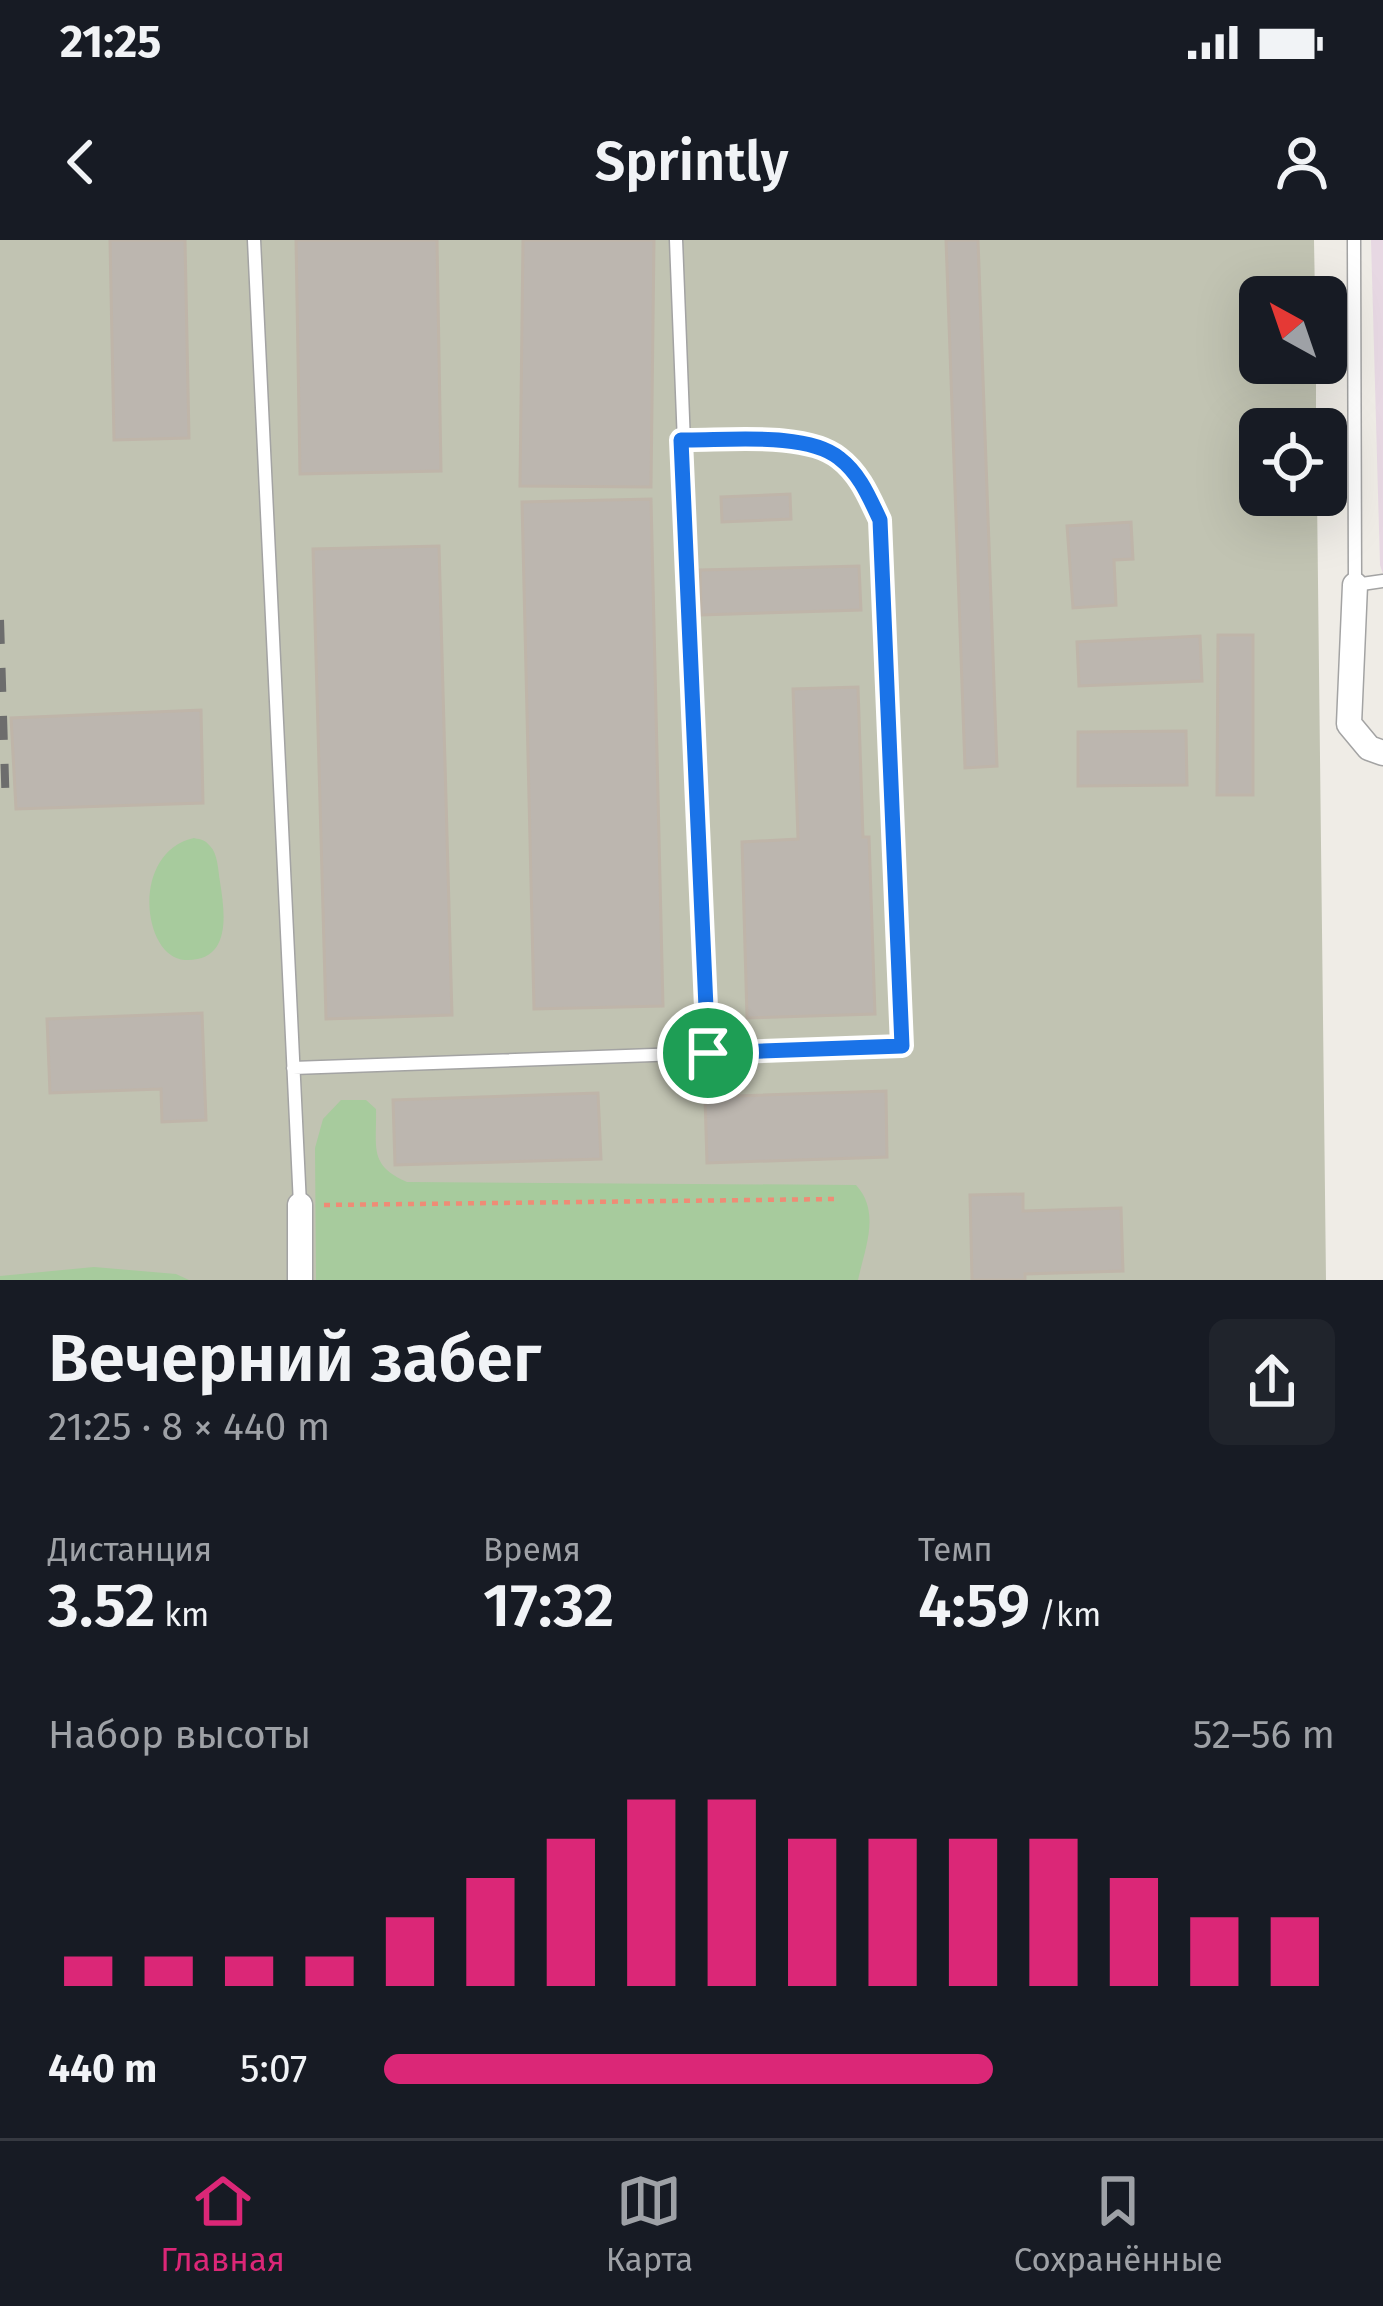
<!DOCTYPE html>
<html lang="ru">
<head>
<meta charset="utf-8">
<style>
  body { margin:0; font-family:"Fira Sans",sans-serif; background:#20242c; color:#f1f3f6; height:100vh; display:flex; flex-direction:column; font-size:45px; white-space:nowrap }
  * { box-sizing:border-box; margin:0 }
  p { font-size:39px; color:#9ea1a6 }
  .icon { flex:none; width:66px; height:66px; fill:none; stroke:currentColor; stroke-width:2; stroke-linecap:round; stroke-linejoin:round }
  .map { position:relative; height:1040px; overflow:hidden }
  .details { display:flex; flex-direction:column; background:#171b24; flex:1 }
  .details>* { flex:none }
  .needle { width:78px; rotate:320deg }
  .controls { position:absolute; left:1239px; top:36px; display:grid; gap:24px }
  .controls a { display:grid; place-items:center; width:108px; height:108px; border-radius:18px; background:#171b24; box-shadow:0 12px 48px #0002; font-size:60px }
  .pin { position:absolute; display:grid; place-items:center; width:102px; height:102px; color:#fff; margin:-51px; border:6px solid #fff; border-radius:50%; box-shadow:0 3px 12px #0007 }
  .round { display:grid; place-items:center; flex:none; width:126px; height:126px; border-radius:18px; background:#20242c }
  .overview { display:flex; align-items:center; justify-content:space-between; height:204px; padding:0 48px }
  h1 { font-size:66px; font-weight:600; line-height:90px }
  .stats { display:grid; grid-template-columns:repeat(3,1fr); gap:18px; height:204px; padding:12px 48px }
  .stats div { display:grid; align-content:center }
  .stats b { font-size:60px; font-weight:600 }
  .stats small { font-size:33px; font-weight:400 }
  .stats p { font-size:33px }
  .chart { height:336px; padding:24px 48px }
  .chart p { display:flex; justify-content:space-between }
  .chart svg { width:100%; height:216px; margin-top:12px; stroke:#db2777; stroke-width:6 }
  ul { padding:0 48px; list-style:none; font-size:39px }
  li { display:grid; grid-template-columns:192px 144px 1fr; align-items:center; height:90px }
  li i { height:30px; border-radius:15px; background:#db2777 }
  .status { display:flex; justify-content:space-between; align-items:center; height:84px; padding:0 60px; background:#171b24; direction:ltr }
  .status svg { height:33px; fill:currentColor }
  header { display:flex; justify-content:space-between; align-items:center; height:156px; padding:0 48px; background:#171b24; font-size:54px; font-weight:600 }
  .tabs { display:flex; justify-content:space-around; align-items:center; height:168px; border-top:3px solid #363941; background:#171b24; font-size:33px; color:#9ea1a6 }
  .tabs a { display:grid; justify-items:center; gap:6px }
  .tabs .on { color:#db2777 }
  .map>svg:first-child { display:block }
  .industrial { fill:#e7d8e3 }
  .construction { fill:#c1c3b2 }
  .forest { fill:#a7cb9d }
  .building { fill:#bcb6af; stroke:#bfb5a9; stroke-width:3 }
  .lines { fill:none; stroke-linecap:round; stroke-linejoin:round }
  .lane-casing { stroke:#a3a3a3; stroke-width:15 }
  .street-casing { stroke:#a3a3a3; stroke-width:27 }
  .path { stroke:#ef8c76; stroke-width:4.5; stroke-dasharray:6 6; stroke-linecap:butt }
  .lane { stroke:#fff; stroke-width:12 }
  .street { stroke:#fff; stroke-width:24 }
  .rail { stroke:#6d6d6d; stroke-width:8; stroke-dasharray:24 24; stroke-linecap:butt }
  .route-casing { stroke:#fff; stroke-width:24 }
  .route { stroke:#1a73e8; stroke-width:15 }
</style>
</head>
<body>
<div class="status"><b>21:25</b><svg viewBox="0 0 49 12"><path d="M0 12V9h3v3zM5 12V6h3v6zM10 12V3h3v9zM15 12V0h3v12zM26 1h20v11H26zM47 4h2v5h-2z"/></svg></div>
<header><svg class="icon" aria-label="back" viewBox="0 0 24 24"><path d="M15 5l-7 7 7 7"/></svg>Sprintly<svg class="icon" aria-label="person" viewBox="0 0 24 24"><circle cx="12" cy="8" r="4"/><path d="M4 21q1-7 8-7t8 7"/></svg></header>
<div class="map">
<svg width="1383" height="1040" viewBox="0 0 1383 1040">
  <rect width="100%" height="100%" fill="#efece6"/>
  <path class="industrial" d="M1371,0H1383V334L1380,325Z"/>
  <path class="construction" d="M0,0H1314L1315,57H1260V123H1316V189H1260V255H1317L1326,1040H0Z"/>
  <path class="forest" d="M194,598C202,600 204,599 210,606C218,614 218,630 220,642C225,673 232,722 185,720C142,718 130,612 194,598Z
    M341,860H366L376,869C377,907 368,925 407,942L856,945C881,972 865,1008 858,1040H316L315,908L323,879Z
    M94,1027L176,1034L189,1040H0V1036Z"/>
  <path class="building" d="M110,0H185L189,198L114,200Z
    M296,0H437L441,231L300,234Z
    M523,0H654L651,247L520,246Z
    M946,0H978L997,526L965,528Z
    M790,254L791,279L722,282L721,257Z
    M651,259L663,766L534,769L522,262Z
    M1131,282L1133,319L1114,320L1116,365L1073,368L1067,286Z
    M439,306L452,775L326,779L313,309Z
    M859,326L861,370L701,375L700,330Z
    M1218,395H1253V555H1217Z
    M1200,396L1202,441L1079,446L1077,402Z
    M858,447L863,597H869L875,774L747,778L742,602L798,599L793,449Z
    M201,470L203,563L16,569L11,478Z
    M1186,491L1187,545L1078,546V492Z
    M202,773L206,880L162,882L161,849L50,853L47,779Z
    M886,851L887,917L707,923L705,857Z
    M598,853L601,919L395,925L393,860Z
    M1023,954V971L1121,968L1123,1031L1025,1034V1040H972L970,955Z"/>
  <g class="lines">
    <defs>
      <path id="lane" d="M254,0L300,965
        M676,0L708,813
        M1354,0L1355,345L1383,341
        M293,828L902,806L880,280C869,257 860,234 839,218C806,191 723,201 681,200"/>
      <path id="street" d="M1355,345L1349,484L1369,508L1383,513
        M300,1040V965"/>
    </defs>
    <use href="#lane" class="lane-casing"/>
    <use href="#street" class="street-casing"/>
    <path class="path" d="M324,965L838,959"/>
    <use href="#lane" class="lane"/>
    <use href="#street" class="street"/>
    <path class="rail" d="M0,380L6,571"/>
  </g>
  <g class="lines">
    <defs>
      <path id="route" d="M681,200C724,201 806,191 839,218C860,234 869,257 880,280L902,806L708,813Z"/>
    </defs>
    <use href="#route" class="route-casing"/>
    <use href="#route" class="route"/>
  </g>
</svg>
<div class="controls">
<a><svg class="needle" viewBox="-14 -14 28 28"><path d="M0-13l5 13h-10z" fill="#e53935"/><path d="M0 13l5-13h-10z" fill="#9ea1a6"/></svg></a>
<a><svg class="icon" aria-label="locate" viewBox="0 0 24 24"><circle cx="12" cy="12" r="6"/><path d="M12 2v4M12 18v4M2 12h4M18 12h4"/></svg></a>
</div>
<div class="pin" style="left:708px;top:813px;background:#1e9e55"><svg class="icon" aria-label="arrive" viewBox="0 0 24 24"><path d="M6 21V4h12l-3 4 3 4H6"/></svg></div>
</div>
<section class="details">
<div class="overview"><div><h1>Вечерний забег</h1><p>21:25 · 8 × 440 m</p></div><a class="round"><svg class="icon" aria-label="share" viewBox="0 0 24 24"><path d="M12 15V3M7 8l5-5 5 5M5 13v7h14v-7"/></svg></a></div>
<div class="stats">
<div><p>Дистанция</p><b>3.52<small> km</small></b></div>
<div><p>Время</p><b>17:32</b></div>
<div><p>Темп</p><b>4:59<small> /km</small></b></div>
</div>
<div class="chart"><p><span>Набор высоты</span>52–56 m</p>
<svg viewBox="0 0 160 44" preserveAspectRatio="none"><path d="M5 44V38M15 44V38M25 44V38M35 44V38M45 44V30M55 44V22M65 44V14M75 44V6M85 44V6M95 44V14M105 44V14M115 44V14M125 44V14M135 44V22M145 44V30M155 44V30"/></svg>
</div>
<ul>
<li><b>440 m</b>5:07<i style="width:64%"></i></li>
</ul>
</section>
<nav class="tabs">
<a class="on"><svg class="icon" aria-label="home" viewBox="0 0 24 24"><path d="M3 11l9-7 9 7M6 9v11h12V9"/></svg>Главная</a>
<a><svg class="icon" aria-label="map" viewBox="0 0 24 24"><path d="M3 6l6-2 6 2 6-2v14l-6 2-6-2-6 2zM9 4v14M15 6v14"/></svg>Карта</a>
<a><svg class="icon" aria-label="saved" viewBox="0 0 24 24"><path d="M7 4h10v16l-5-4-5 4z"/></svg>Сохранённые</a>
</nav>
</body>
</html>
